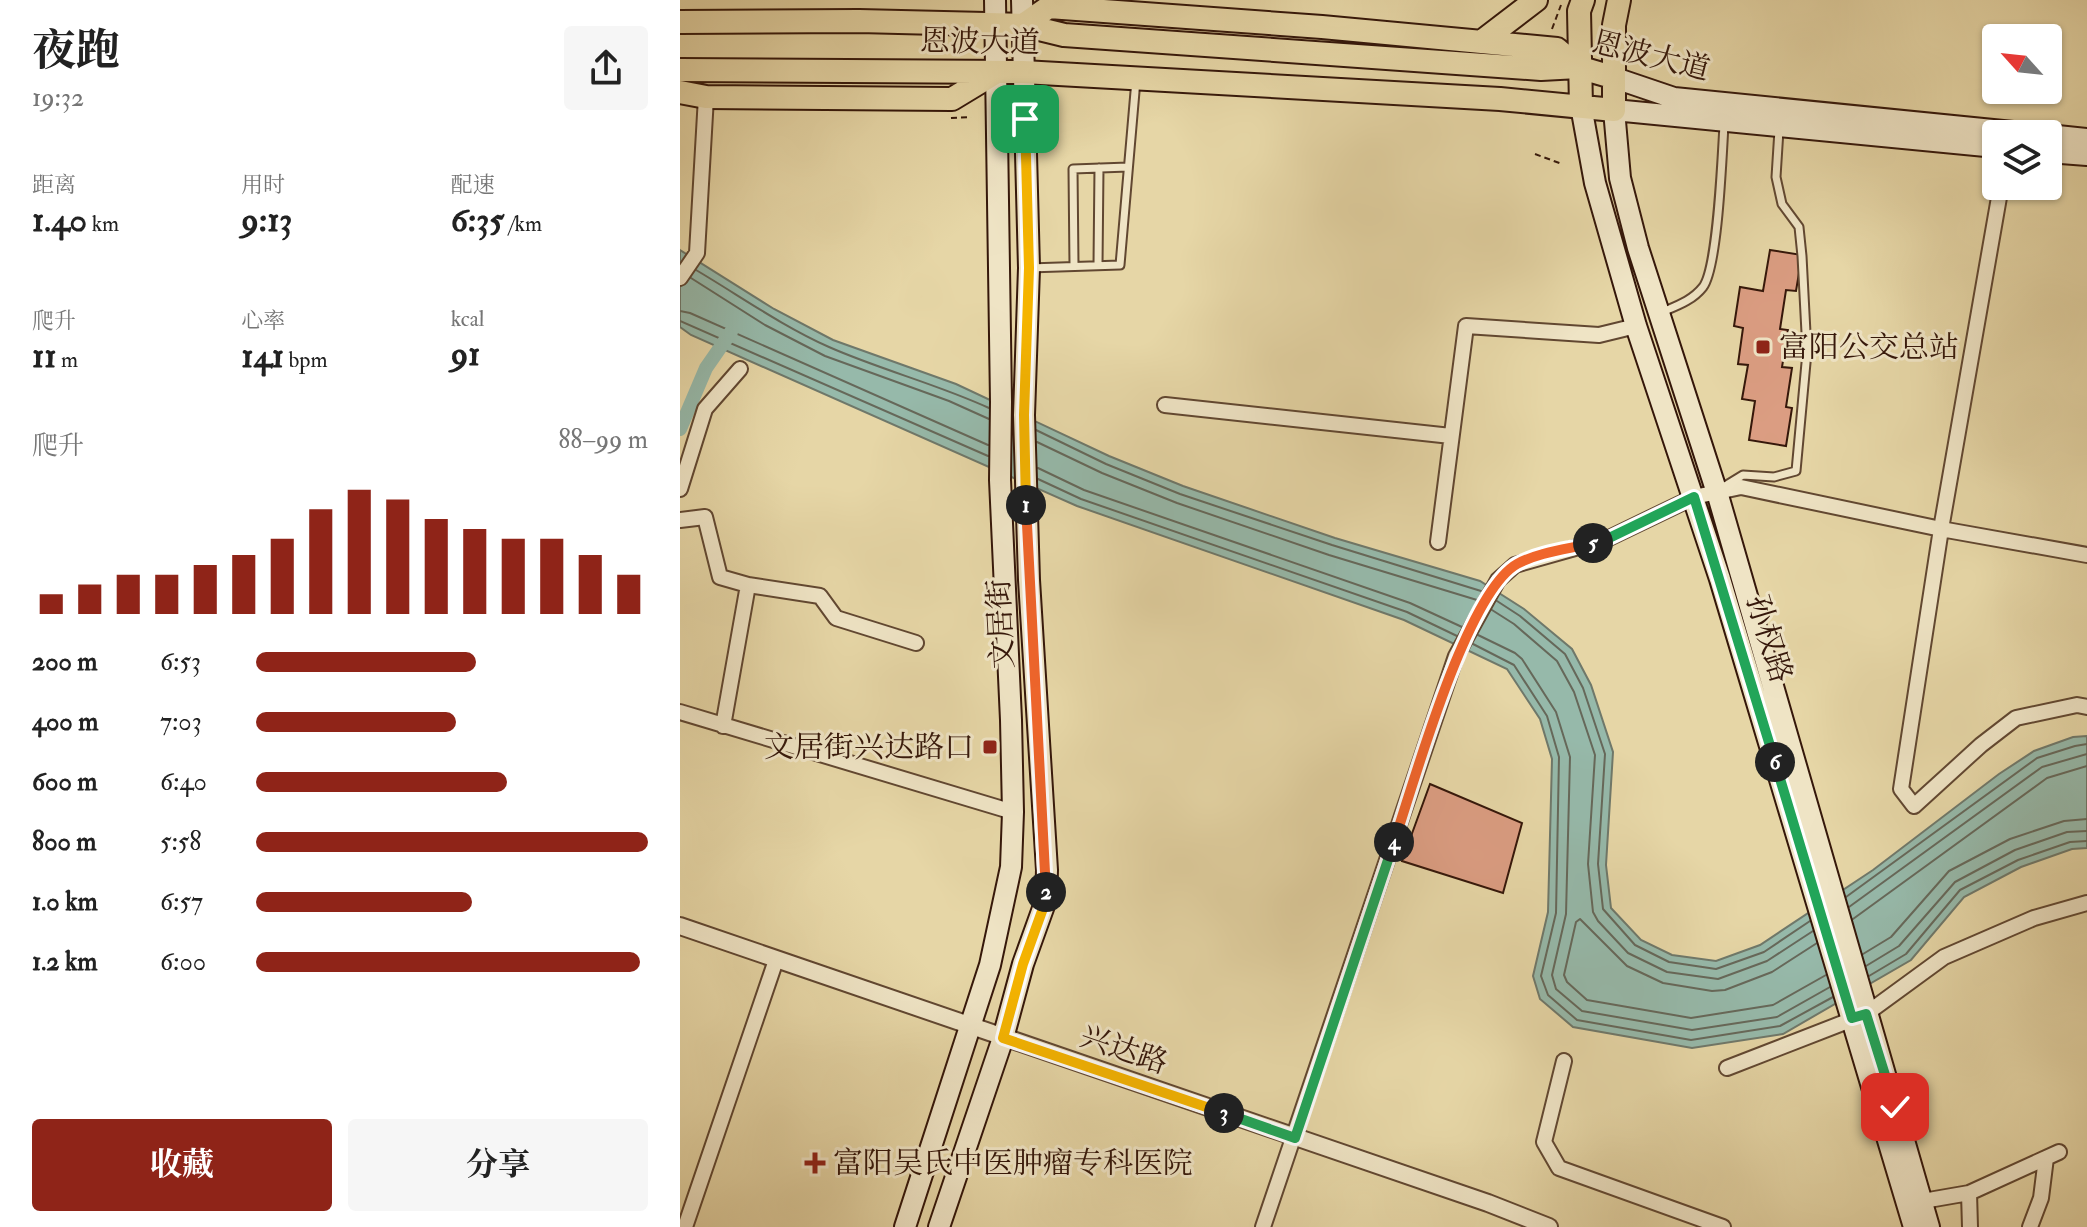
<!DOCTYPE html>
<html lang="zh">
<head>
<meta charset="utf-8">
<style>
  body { margin:0; font-family:"IM FELL Double Pica","Noto Serif SC",serif; background:#f6f6f6; color:#222; height:100vh; display:flex; flex-direction:column; font-size:30px; white-space:nowrap }
  * { box-sizing:border-box; margin:0 }
  p { font-size:26px; color:#767676 }
  .icon { flex:none; width:44px; height:44px; fill:none; stroke:currentColor; stroke-width:2; stroke-linecap:round; stroke-linejoin:round }
  .map { position:relative; flex:1; overflow:hidden }
  .drawer { display:flex; flex-direction:column; background:#fff; width:680px }
  .drawer>* { flex:none }
  .needle { width:52px; rotate:297deg }
  .fabs { position:absolute; left:1302px; top:24px; display:grid; gap:16px }
  .fabs a { display:grid; place-items:center; width:80px; height:80px; border-radius:8px; background:#fff; box-shadow:0 2px 6px #0004; font-size:40px }
  .pin { position:absolute; display:grid; place-items:center; width:68px; height:68px; color:#fff; margin:-34px; border-radius:16px; box-shadow:0 4px 12px #0006 }
  .km { position:absolute; width:40px; height:40px; margin:-20px; border-radius:50%; background:#222; color:#fff; font-size:22px; line-height:40px; text-align:center }
  .round { display:grid; place-items:center; flex:none; width:84px; height:84px; border-radius:8px; background:#f6f6f6 }
  .head { display:flex; align-items:center; justify-content:space-between; height:136px; padding:0 32px }
  h1 { font-size:44px; font-weight:700; line-height:60px }
  .stats { display:grid; grid-template-columns:repeat(3,1fr); gap:12px; height:136px; padding:8px 32px }
  .stats div { display:grid; align-content:center }
  .stats b { font-size:34px; font-weight:700 }
  .stats small { font-size:22px; font-weight:400 }
  .stats p { font-size:22px }
  .chart { height:224px; padding:16px 32px }
  .chart p { display:flex; justify-content:space-between }
  .chart svg { width:100%; height:144px; margin-top:8px; stroke:#8f2418; stroke-width:6 }
  .action { display:flex; gap:16px; margin-top:auto; padding:16px 32px }
  .action a { flex:1; height:92px; border-radius:8px; background:#8f2418; color:#fff; font-size:32px; font-weight:700; line-height:92px; text-align:center }
  .action a+a { background:#f6f6f6; color:#222 }
  ul { padding:0 32px; list-style:none; font-size:26px }
  li { display:grid; grid-template-columns:128px 96px 1fr; align-items:center; height:60px }
  li i { height:20px; border-radius:10px; background:#8f2418 }
  main { display:flex; flex:1; min-height:0 }
  .map>svg:first-child { display:block }
  .water { fill:#96b9aa; stroke:#6f786a; stroke-width:2 }
  .lines { fill:none; stroke-linecap:round; stroke-linejoin:round }
  .shore { stroke:#66685a; stroke-width:2 }
  .canal { stroke:#96b9aa; stroke-width:14 }
  .building { fill:#db9d82; stroke:#35170a; stroke-width:2 }
  .service-casing { stroke:#614731; stroke-width:11 }
  .minor-casing { stroke:#614731; stroke-width:18 }
  .tertiary-casing { stroke:#614731; stroke-width:20 }
  .secondary-casing { stroke:#35170a; stroke-width:24 }
  .primary-casing { stroke:#35170a; stroke-width:26 }
  .path { stroke:#35170a; stroke-width:2; stroke-dasharray:6 4; stroke-linecap:butt }
  .service { stroke:#efe4c5; stroke-width:7 }
  .minor { stroke:#efe4c5; stroke-width:14 }
  .tertiary { stroke:#efe4c5; stroke-width:16 }
  .secondary { stroke:#efe4c5; stroke-width:20 }
  .primary { stroke:#e6d6a6; stroke-width:22 }
  .split-1-casing { stroke:#fff; stroke-width:16 }
  .split-2-casing { stroke:#fff; stroke-width:16 }
  .split-3-casing { stroke:#fff; stroke-width:16 }
  .split-4-casing { stroke:#fff; stroke-width:16 }
  .split-5-casing { stroke:#fff; stroke-width:16 }
  .split-6-casing { stroke:#fff; stroke-width:16 }
  .split-7-casing { stroke:#fff; stroke-width:16 }
  .split-1 { stroke:#f5b400; stroke-width:10 }
  .split-2 { stroke:#f0652b; stroke-width:10 }
  .split-3 { stroke:#f5b400; stroke-width:10 }
  .split-4 { stroke:#22a559; stroke-width:10 }
  .split-5 { stroke:#f0652b; stroke-width:10 }
  .split-6 { stroke:#22a559; stroke-width:10 }
  .split-7 { stroke:#22a559; stroke-width:10 }
  .poi-dot { fill:#8f2418; stroke:#efe4c5; stroke-width:3 }
  .labels { text-anchor:middle; dominant-baseline:central; stroke-width:6; stroke-linejoin:round; paint-order:stroke }
  .street-label { font-size:30px; fill:#35170a; stroke:#efe4c5 }
  .poi-label { font-size:30px; fill:#35170a; stroke:#efe4c5; text-anchor:start }
</style>
</head>
<body>
<main>
<section class="drawer">
<div class="head"><div><h1>夜跑</h1><p>19:32</p></div><a class="round"><svg class="icon" aria-label="share" viewBox="0 0 24 24"><path d="M12 15V3M7 8l5-5 5 5M5 13v7h14v-7"/></svg></a></div>
<div class="stats">
<div><p>距离</p><b>1.40<small> km</small></b></div>
<div><p>用时</p><b>9:13</b></div>
<div><p>配速</p><b>6:35<small> /km</small></b></div>
</div>
<div class="stats">
<div><p>爬升</p><b>11<small> m</small></b></div>
<div><p>心率</p><b>141<small> bpm</small></b></div>
<div><p>kcal</p><b>91</b></div>
</div>
<div class="chart"><p><span>爬升</span>88–99 m</p>
<svg viewBox="0 0 160 44" preserveAspectRatio="none"><path d="M5 44V38M15 44V35M25 44V32M35 44V32M45 44V29M55 44V26M65 44V21M75 44V12M85 44V6M95 44V9M105 44V15M115 44V18M125 44V21M135 44V21M145 44V26M155 44V32"/></svg>
</div>
<ul>
<li><b>200 m</b>6:53<i style="width:56%"></i></li>
<li><b>400 m</b>7:03<i style="width:51%"></i></li>
<li><b>600 m</b>6:40<i style="width:64%"></i></li>
<li><b>800 m</b>5:58<i style="width:100%"></i></li>
<li><b>1.0 km</b>6:57<i style="width:55%"></i></li>
<li><b>1.2 km</b>6:00<i style="width:98%"></i></li>
</ul>
<div class="action"><a>收藏</a><a>分享</a></div>
</section>
<div class="map">
<svg width="1407" height="1227" viewBox="0 0 1407 1227">
  <rect width="100%" height="100%" fill="#e6d6a6"/>
  <filter id="stains"><feTurbulence type="fractalNoise" baseFrequency=".0025" numOctaves="4"/><feColorMatrix values="0 0 0 0 .2 0 0 0 0 .09 0 0 0 0 .02 0 0 0 .5 -.17"/></filter>
  <radialGradient id="worn" r=".72"><stop offset=".6" stop-color="#630" stop-opacity="0"/><stop offset="1" stop-color="#630" stop-opacity=".3"/></radialGradient>
  <path class="water" d="M0,250L94,309L153,340L276,384L429,456L503,486L655,538L800,581L844,609L892,649L911,685L933,752L926,865L931,908L961,940L992,955L1036,961L1080,945L1193,870L1319,774L1354,751L1393,737L1407,736V848L1392,849L1341,867L1284,897L1231,960L1103,1034L1012,1048L893,1027L860,999L853,976L868,912L872,759L860,719L827,669L724,620L397,506L11,335L0,327Z"/>
  <g class="lines">
    <path class="shore" d="M16,270C60,296 102,326 149,347C201,370 257,384 309,408
      M11,278L85,325L145,356L269,401L309,419
      M0,311L10,313L308,445
      M0,321L308,456
      M356,430L426,464L500,494L652,545L801,591
      M357,442L422,473L497,503L649,555L797,600
      M358,468L404,490L730,603L782,627
      M358,479L401,499L727,612L777,636
      M817,601L840,616L885,654L903,688L925,754L918,864L923,909L955,945L989,962L1036,969L1084,952L1130,921
      M812,610L834,624L877,661L894,692L915,755L908,864L913,912L918,921L948,953L987,972L1038,979L1087,961L1133,931
      M798,635L835,653L842,659L876,712L890,757L886,914L872,975L876,989L902,1011L1012,1030L1097,1017L1150,987
      M793,644L834,665L867,716L879,757L876,913L861,976L868,995L897,1020L1011,1040L1100,1026L1153,997
      M1166,897L1357,758L1395,746L1407,744
      M1169,907L1362,767L1407,754
      M1173,919L1367,778L1407,766
      M1137,943L1092,972L1045,990L1032,991L983,983L947,966L900,919L896,922L884,975L887,982L907,1000L1011,1018L1093,1005L1146,975
      M1183,954L1211,937L1269,871L1330,839L1384,821L1407,819
      M1186,966L1219,946L1275,882L1335,850L1387,832L1407,831
      M1189,976L1226,954L1280,890L1338,860L1390,842L1407,841"/>
    <path class="canal" d="M0,429L26,368L51,332"/>
  </g>
  <path class="building" d="M1090,250L1122,255L1116,291L1106,290L1100,329L1108,330L1102,367L1112,368L1106,407L1112,408L1106,446L1069,440L1075,401L1062,399L1068,365L1058,364L1063,328L1054,326L1060,287L1083,291Z
    M750,784L842,823L823,893L722,861Z"/>
  <g class="lines">
    <defs>
      <path id="service" d="M394,265L393,169L448,167
        M418,265L419,168
        M349,268L440,265L456,80
        M980,313C996,306 1012,301 1023,287C1038,267 1042,156 1044,125
        M1045,486L1063,475L1094,477L1116,471L1127,352L1122,256L1119,227L1102,204L1096,177L1099,130"/>
      <path id="minor" d="M1321,186L1261,529L1221,789L1234,806L1301,745L1336,718L1397,705L1407,707
        M0,278L17,253L26,97
        M485,405L771,436
        M0,489L25,409L60,369
        M0,520L25,517L40,577L68,585L140,596L156,618L236,643
        M758,542L786,326L919,335L956,326
        M0,712L333,812
        M43,726L68,585
        M884,1061L864,1142L879,1168L1043,1227
        M1047,1068L1186,1014L1264,957L1354,918L1407,903
        M1289,1193L1379,1152
        M1243,1201L1289,1193L1290,1227
        M5,1227L96,960
        M583,1227L776,656L818,580L835,565L927,539L1014,497L1061,487L1261,529L1407,555
        M1350,1227L1361,1198L1366,1158"/>
      <path id="tertiary" d="M0,926L808,1203L869,1227"/>
      <path id="secondary" d="M932,77L994,98L1353,134
        M901,106L915,183L956,326L1040,579L1234,1227
        M1368,135L1407,139
        M1368,152L1407,155
        M225,1227L310,965L331,867L333,812L331,720L320,480L321,402L315,0
        M259,1227L323,1038L343,964L366,900L367,870L349,580L344,415L349,268L342,0
        M1249,1227L1039,499L958,248L940,178L934,110L1316,147"/>
      <path id="primary" d="M0,22L179,21L343,25L384,35L861,69L898,67L932,77
        M343,25L369,7L642,27L877,49L898,67
        M801,42L856,0
        M0,70L343,72L820,99L934,110V25L939,0
        M0,92L26,97L272,99L315,73
        M901,106L899,11L903,0"/>
    </defs>
    <use href="#service" class="service-casing"/>
    <use href="#minor" class="minor-casing"/>
    <use href="#tertiary" class="tertiary-casing"/>
    <use href="#secondary" class="secondary-casing"/>
    <use href="#primary" class="primary-casing"/>
    <path class="path" d="M872,29L881,5
      M271,118L291,117
      M855,154L882,164"/>
    <use href="#service" class="service"/>
    <use href="#minor" class="minor"/>
    <use href="#tertiary" class="tertiary"/>
    <use href="#secondary" class="secondary"/>
    <use href="#primary" class="primary"/>
  </g>
  <g class="lines">
    <defs>
      <path id="split-1" d="M345,119L349,268L344,415L346,505"/>
      <path id="split-2" d="M346,505L366,892"/>
      <path id="split-3" d="M366,892V900L343,964L323,1038L544,1113"/>
      <path id="split-4" d="M544,1113L615,1138L714,842"/>
      <path id="split-5" d="M714,842C734,783 786,593 837,564C859,552 889,549 913,543"/>
      <path id="split-6" d="M913,543L927,539L1014,497L1095,762"/>
      <path id="split-7" d="M1095,762L1172,1018L1186,1014L1215,1107"/>
    </defs>
    <use href="#split-1" class="split-1-casing"/>
    <use href="#split-2" class="split-2-casing"/>
    <use href="#split-3" class="split-3-casing"/>
    <use href="#split-4" class="split-4-casing"/>
    <use href="#split-5" class="split-5-casing"/>
    <use href="#split-6" class="split-6-casing"/>
    <use href="#split-7" class="split-7-casing"/>
    <use href="#split-1" class="split-1"/>
    <use href="#split-2" class="split-2"/>
    <use href="#split-3" class="split-3"/>
    <use href="#split-4" class="split-4"/>
    <use href="#split-5" class="split-5"/>
    <use href="#split-6" class="split-6"/>
    <use href="#split-7" class="split-7"/>
  </g>
  <g class="poi-dot">
    <rect x="1075" y="339" width="16" height="16" rx="4"/>
    <rect x="302" y="739" width="16" height="16" rx="4"/>
    <path d="M131 1151h8v8h8v8h-8v8h-8v-8h-8v-8h8z"/>
  </g>
  <g class="labels">
    <g class="street-label">
      <text transform="translate(300 42) rotate(1)">恩波大道</text>
      <text transform="translate(971 56) rotate(14)">恩波大道</text>
      <text transform="translate(321 624) rotate(-93)">文居街</text>
      <text transform="translate(1089 639) rotate(73)">孙权路</text>
      <text transform="translate(444 1050) rotate(19)">兴达路</text>
    </g>
    <g class="poi-label">
      <text x="1099" y="347">富阳公交总站</text>
      <text x="294" y="747" text-anchor="end">文居街兴达路口</text>
      <text x="153" y="1163">富阳吴氏中医肿瘤专科医院</text>
    </g>
  </g>
  <rect width="100%" height="100%" filter="url(#stains)"/>
  <rect width="100%" height="100%" fill="url(#worn)"/>
</svg>
<div class="fabs">
<a><svg class="needle" viewBox="-14 -14 28 28"><path d="M0-13l5 13h-10z" fill="#e53935"/><path d="M0 13l5-13h-10z" fill="#767676"/></svg></a>
<a><svg class="icon" aria-label="layers" viewBox="0 0 24 24"><path d="M12 4l9 5-9 5-9-5zM3 14l9 5 9-5"/></svg></a>
</div>
<div class="pin" style="left:345px;top:119px;background:#1e9e55"><svg class="icon" aria-label="arrive" viewBox="0 0 24 24"><path d="M6 21V4h12l-3 4 3 4H6"/></svg></div>
<div class="pin" style="left:1215px;top:1107px;background:#d93025"><svg class="icon" aria-label="check" viewBox="0 0 24 24"><path d="M5 12l5 5 9-10"/></svg></div>
<b class="km" style="left:346px;top:505px">1</b>
<b class="km" style="left:366px;top:892px">2</b>
<b class="km" style="left:544px;top:1113px">3</b>
<b class="km" style="left:714px;top:842px">4</b>
<b class="km" style="left:913px;top:543px">5</b>
<b class="km" style="left:1095px;top:762px">6</b>
</div>
</main>
</body>
</html>
